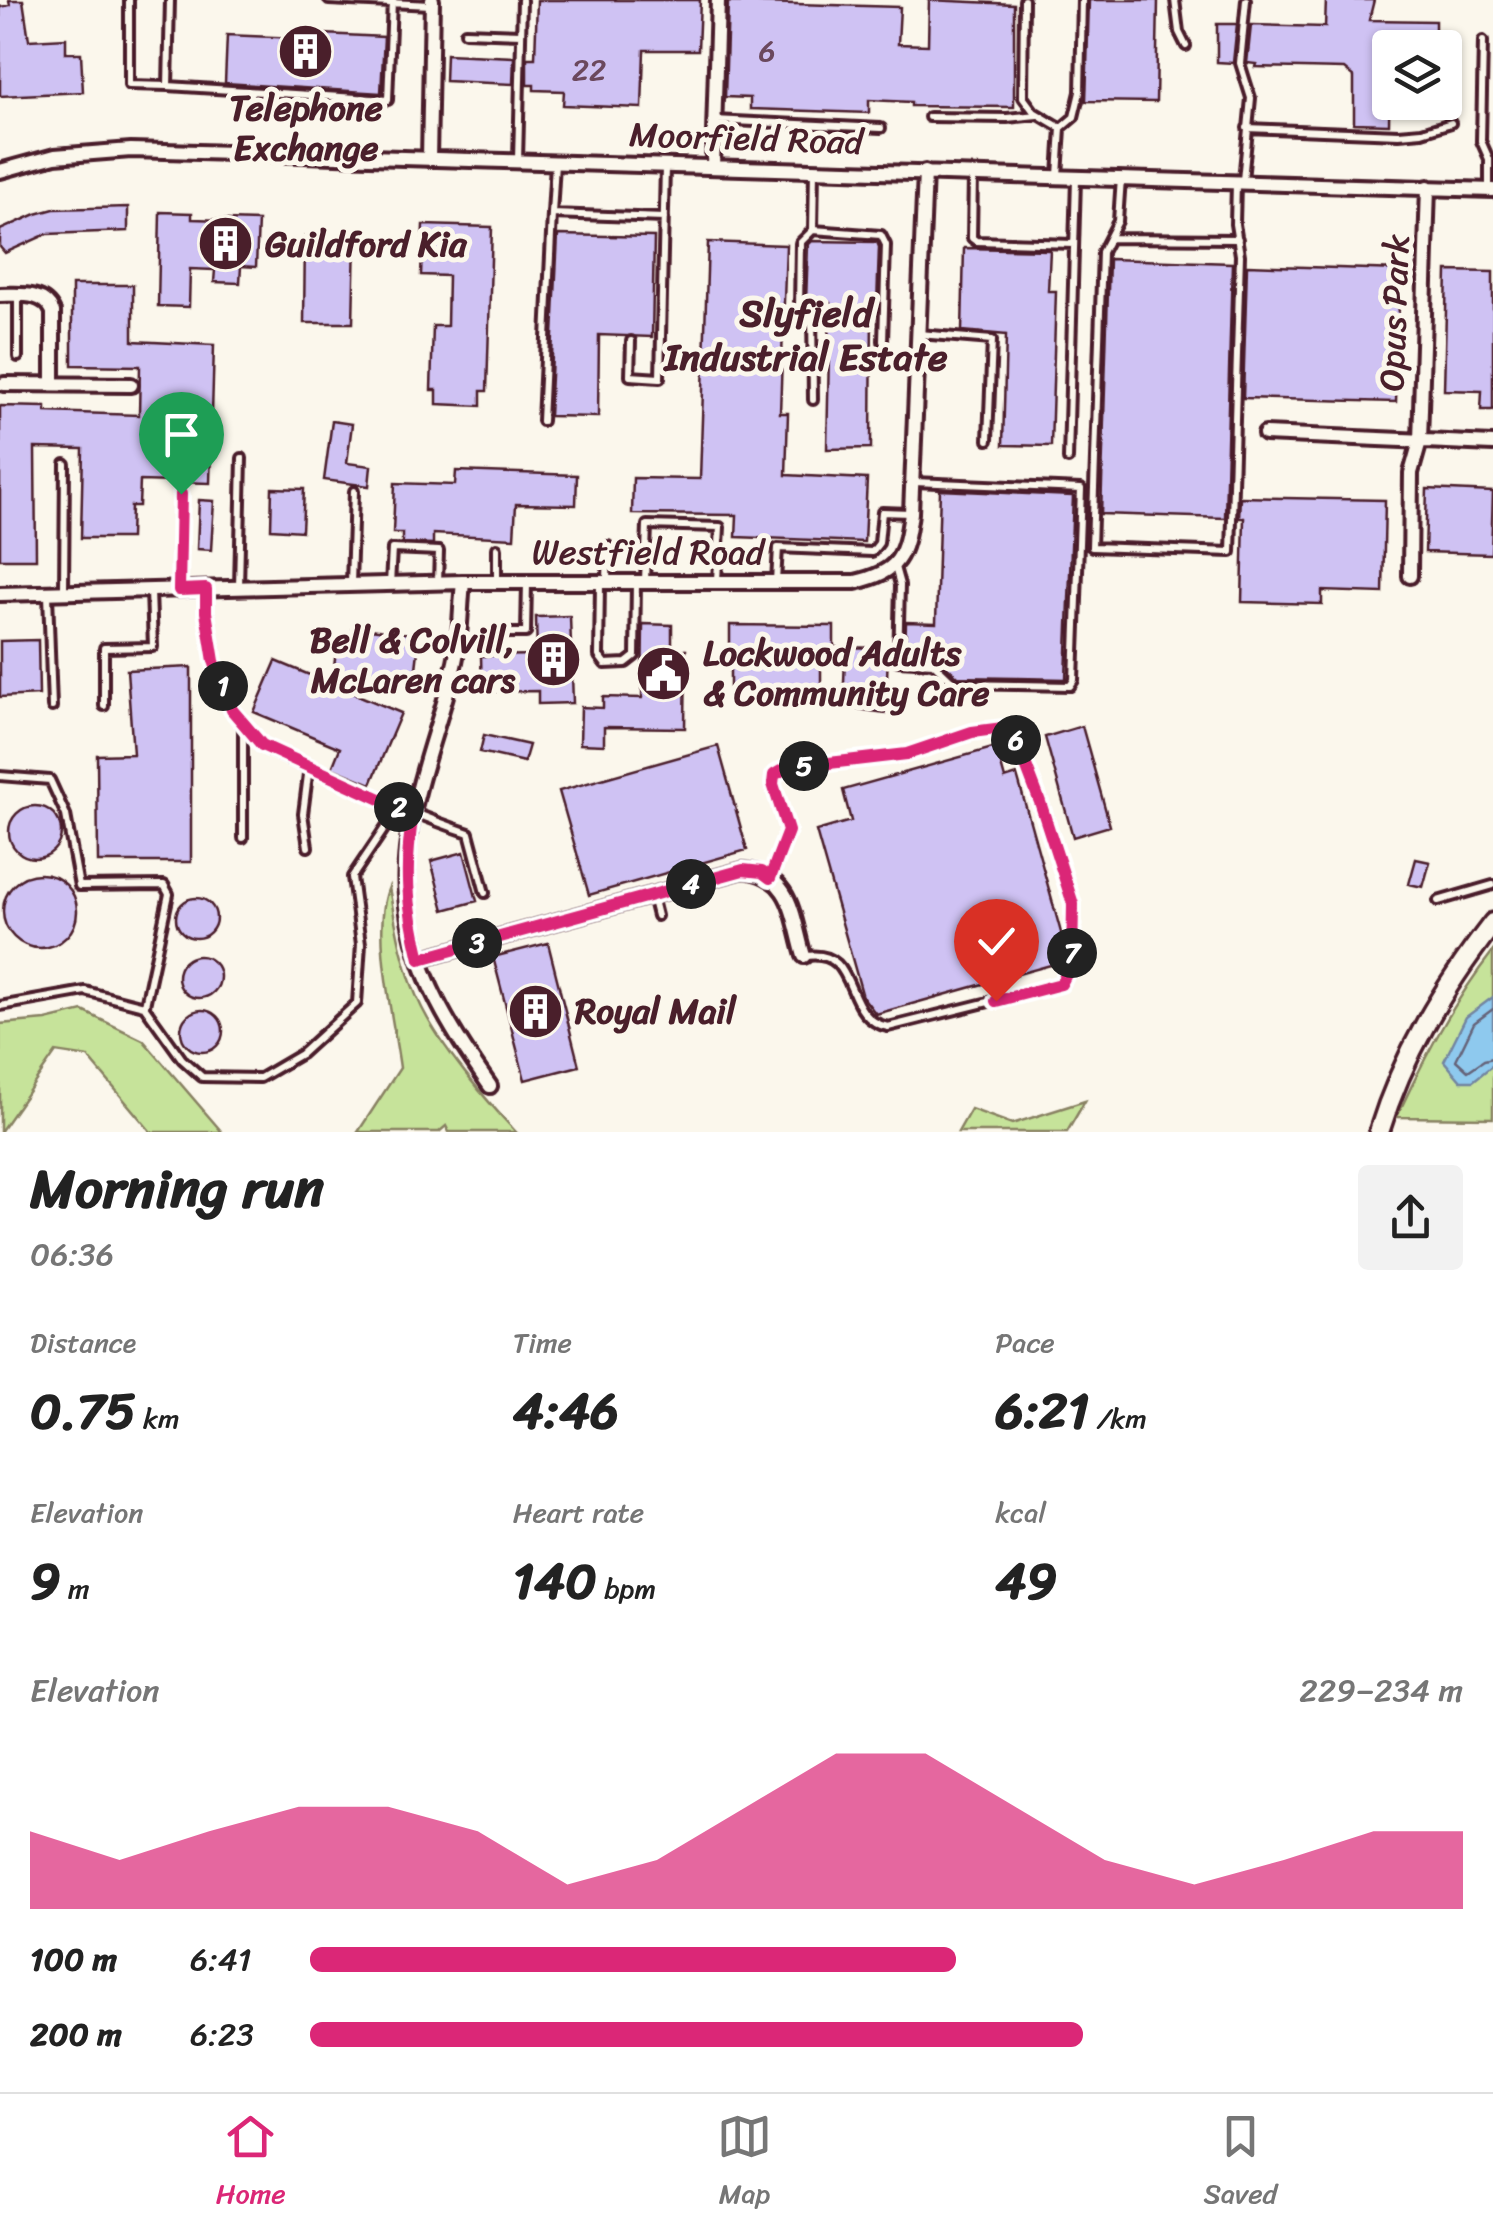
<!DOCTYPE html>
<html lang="en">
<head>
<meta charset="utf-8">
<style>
  body { margin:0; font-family:Sriracha,sans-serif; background:#f2f2f2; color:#222; height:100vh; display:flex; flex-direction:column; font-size:38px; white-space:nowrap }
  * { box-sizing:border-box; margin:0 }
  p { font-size:32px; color:#767676 }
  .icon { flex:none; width:55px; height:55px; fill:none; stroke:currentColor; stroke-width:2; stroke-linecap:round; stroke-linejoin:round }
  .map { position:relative; height:1132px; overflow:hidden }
  .sheet { display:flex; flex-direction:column; background:#fff; flex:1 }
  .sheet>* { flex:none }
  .fabs { position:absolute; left:1372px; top:30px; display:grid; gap:20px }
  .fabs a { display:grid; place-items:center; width:90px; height:90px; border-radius:10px; background:#fff; box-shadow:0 2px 8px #0004; font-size:50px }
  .pin { position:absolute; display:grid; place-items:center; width:85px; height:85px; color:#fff; margin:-102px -42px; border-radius:50% 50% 50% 0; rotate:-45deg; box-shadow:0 0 10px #0007 }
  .pin .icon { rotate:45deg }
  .km { position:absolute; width:50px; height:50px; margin:-25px; border-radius:50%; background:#222; color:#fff; font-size:28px; line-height:50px; text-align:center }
  .round { display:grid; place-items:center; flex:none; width:105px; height:105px; border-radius:10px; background:#f2f2f2 }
  .head { display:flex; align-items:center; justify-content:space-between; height:170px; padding:0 30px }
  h1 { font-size:55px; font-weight:700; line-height:75px }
  .figures { display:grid; grid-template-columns:repeat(3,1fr); gap:15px; height:170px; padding:10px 30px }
  .figures div { display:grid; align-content:center }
  .figures b { font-size:50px; font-weight:700 }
  .figures small { font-size:28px; font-weight:400 }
  .figures p { font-size:28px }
  .chart { height:280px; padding:20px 30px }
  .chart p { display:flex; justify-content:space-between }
  .chart svg { width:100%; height:180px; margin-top:10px; fill:#db2777; opacity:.7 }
  ul { padding:0 30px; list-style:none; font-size:32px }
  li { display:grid; grid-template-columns:160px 120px 1fr; align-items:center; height:75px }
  li i { height:25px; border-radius:12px; background:#db2777 }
  .tabs { display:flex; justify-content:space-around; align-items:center; height:140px; border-top:2px solid #e0e0e0; background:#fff; font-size:28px; color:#767676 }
  .tabs a { display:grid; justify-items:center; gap:5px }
  .tabs .current { color:#db2777 }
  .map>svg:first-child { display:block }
  .green { fill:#c6e39a; stroke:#888162; stroke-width:2.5 }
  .water { fill:#8ec9ee; stroke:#7385a0; stroke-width:2.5 }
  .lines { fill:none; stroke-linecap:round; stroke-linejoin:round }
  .shore { stroke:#656379; stroke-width:2.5 }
  .building { fill:#cfc2f3; stroke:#4a1f2b; stroke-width:2.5 }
  .lane-casing { stroke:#4a1f2b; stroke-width:14 }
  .street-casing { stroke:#4a1f2b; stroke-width:20 }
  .secondary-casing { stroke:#4a1f2b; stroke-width:25 }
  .lane { stroke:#fbf7ec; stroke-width:6 }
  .street { stroke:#fbf7ec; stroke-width:12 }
  .secondary { stroke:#fbf7ec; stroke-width:18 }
  .route-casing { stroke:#fff; stroke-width:20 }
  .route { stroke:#db2777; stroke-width:12 }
  .labels { text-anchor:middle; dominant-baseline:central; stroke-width:10; stroke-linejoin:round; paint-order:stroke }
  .number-label { font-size:30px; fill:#6b485d }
  .poi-label { font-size:35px; font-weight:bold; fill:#4a1f2b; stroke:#fbf7ec; text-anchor:start }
  .street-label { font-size:35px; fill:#4a1f2b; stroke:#fbf7ec }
  .neighbourhood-label { font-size:38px; font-weight:bold; fill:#4a1f2b; stroke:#fbf7ec }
</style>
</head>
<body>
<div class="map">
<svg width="1493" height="1132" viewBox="0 0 1493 1132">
  <rect width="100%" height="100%" fill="#fbf7ec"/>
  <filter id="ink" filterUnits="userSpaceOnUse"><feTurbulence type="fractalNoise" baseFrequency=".01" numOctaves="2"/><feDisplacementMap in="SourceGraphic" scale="20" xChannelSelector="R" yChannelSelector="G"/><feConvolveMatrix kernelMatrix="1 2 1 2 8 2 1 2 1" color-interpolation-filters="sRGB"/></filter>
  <g filter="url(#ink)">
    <path class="green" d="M389,887C396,928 403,970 422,1008C442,1048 485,1099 516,1132H449L446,1126L439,1132H358L400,1068C394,1022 371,929 389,887Z
      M1493,951V1118L1397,1117C1424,1058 1453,1002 1493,951Z
      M83,1011L143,1040L222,1132H151L88,1057L56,1052L0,1132V1024L46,1020Z
      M1085,1101L1067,1132H958L971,1109L1012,1124Z"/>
    <path class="water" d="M1493,997V1065L1473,1081H1461L1444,1061L1466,1017Z"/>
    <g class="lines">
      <path class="shore" d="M1493,1009L1474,1023L1456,1060L1468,1071L1484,1060L1493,1058"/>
    </g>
    <path class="building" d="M9,0H23L29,40L66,38V53H81L83,92L0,96V7L10,5Z
      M537,0H700L698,50H644L642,108L563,105L564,91L534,90V85H527V58H535Z
      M929,0L1014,4V107L911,106V102L869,100V113L750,109V98L725,97L728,2L900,7L898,44L928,45Z
      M1089,0H1158L1156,102L1086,101Z
      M1326,0H1374L1369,20L1435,21V48H1390L1389,124L1354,123V77L1344,69L1255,67L1256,64L1247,63L1251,25L1325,27Z
      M1217,24H1237L1233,63L1217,62Z
      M323,34L384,37L381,93L225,83L227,35L323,39Z
      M446,54L514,57L513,84L445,81Z
      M128,207V231L47,234L5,253L0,247V230L36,214L54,209Z
      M160,212L192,213V219L258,221L256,267L241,266L240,283L214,282L215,270L190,269L189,307L158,306Z
      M423,225L492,227L487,391H481V406L437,404V390H431L433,326H447L448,276L421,275Z
      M558,235L654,237L652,337L599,335L598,417L549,416Z
      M305,236L355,237L353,323H304Z
      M812,241L877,242L879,247L877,305L872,304L871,448L827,449L830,303L806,302L808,245Z
      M708,242L786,245L780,413H788L786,475L867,479L864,542L736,537L737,515L632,514L633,478L700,479Z
      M964,248L1050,250L1048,291H1056L1051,446L1003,445L1006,335L962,331Z
      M1109,259L1232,263L1225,518L1101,514Z
      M1247,265L1400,270L1396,402L1243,398Z
      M1447,271L1493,272V410H1481L1482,391L1444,390Z
      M72,285H133V341L214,345L210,483L140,481L139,506H131L130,538H81L83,449L35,448L36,559H0V406L46,407V412L139,415L140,366L72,365Z
      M332,421L352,424L347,463L371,466L369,486L324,480Z
      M456,471L577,475L576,505L516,504L514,538L433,534V544L402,543V533H393L395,483L455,485Z
      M272,488L304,489L302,531L271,529Z
      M1427,489L1493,492L1491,554L1425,552Z
      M940,490L1073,496L1066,679L958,677L938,658V654L905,652L906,622L936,623Z
      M1240,497L1385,500L1383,593L1322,591V604L1242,602L1244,518H1239Z
      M199,500L214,501L211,550L197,549Z
      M570,616L573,703L538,704V691L482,692L481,656L537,655L536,617Z
      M643,624L672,625V649L686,650L685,728L604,727V745L580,744L581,707L603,708V697L642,698Z
      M730,625L834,626V647L888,648L886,713L843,707L845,658H821V689H730Z
      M353,627L420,635L414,685L333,676L336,650L350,652Z
      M38,640L39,695L0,697V641Z
      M276,661L401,713L371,784L332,768L340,748L254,712Z
      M191,667V862H98L97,755L133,754L127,670Z
      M1082,726L1110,826L1073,837L1045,737Z
      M484,735L529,745L524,762L480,752Z
      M718,746L747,850L589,895L559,791Z
      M996,747L1005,779L1017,775L1065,947V961L876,1014L863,997L816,831L851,821L843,790Z
      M9 832a26 26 0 1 1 52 0a26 26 0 1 1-52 0Z
      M464,852L477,901L444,910L431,861Z
      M1416,859L1430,862L1423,887L1409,884Z
      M3 911a37 37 0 1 1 74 0a37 37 0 1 1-74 0Z
      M176 918a20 20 0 1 1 40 0a20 20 0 1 1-40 0Z
      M548,943L579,1066L525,1080L493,957Z
      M178 977a21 21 0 1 1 42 0a21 21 0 1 1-42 0Z
      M181 1031a21 21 0 1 1 42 0a21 21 0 1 1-42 0Z"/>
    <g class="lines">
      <defs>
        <path id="lane" d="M129,0V85L168,86
          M170,0L168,86L388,100L392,1
          M329,0L431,5
          M1024,0L1023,97L1034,112L1061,128L1058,176
          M1175,0L1179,32L1186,46
          M465,32L521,34
          M1483,41L1481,141L1489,159V190
          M929,117L1007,118L1037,115
          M714,120L881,128
          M1061,128L1074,117L1080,92L1082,0
          M1247,128L1399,134L1422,132L1451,123
          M518,160L522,0
          M555,163L552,214L664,218
          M973,175L972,238L976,241L1074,244
          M1121,178L1118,221L1102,252L1092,547L1231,552L1240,255L1235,224L1236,183
          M1243,180L1251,98L1240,63L1246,0
          M813,230L881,235L886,245L883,341
          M1110,238L1238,239
          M18,295V357
          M919,334L992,340L988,440
          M631,341L630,376L660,378L665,167
          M813,400L812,309L799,308L800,243L813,230L814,170
          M542,421L552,214
          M1068,459L1076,179
          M895,567L900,585L898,661L933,663L955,684L1070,686L1074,680L1081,489L914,482
          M497,581V548
          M607,581L608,546
          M645,581L647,525L720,527L717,580
          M776,581L778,548L872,552L879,543L882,512L910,513
          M351,584L354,491
          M390,584L392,549L439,551L438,582
          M600,584L599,656L605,664L626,663L635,656L636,583
          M239,587L242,458
          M179,588L181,494
          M206,589C205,638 220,713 262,745C275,755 296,761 311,768C364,791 415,815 469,833L485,893
          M64,591L65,464
          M48,594L52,707
          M496,633H526L527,583
          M104,706V648L153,647L151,591
          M243,724V838
          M0,776L50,780L66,815L79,886L164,885L169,894L145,1005
          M308,847L303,814L309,767
          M771,878L788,831L773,784L774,775L786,768L907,754L971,732L1003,728L1015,734L1041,802L1073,903L1072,963L1061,984L888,1027C840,1018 862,948 806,956
          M652,896L657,916
          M1438,901L1493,885
          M0,1006L85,991L144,1006L182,1059L202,1077L260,1078L301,1054L357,1003L361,944L352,877L399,807"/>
        <path id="street" d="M429,159L432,0
          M713,166L718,0
          M0,171L55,156L131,150L1493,190
          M0,295C20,295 44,291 53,312V384
          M4,384L131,385
          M1265,434L1493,444
          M1410,576L1411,473L1420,441L1428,187
          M463,582C460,610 461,640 454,666C435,745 397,824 407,906C415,974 452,1032 490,1086
          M0,594L463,582H855C900,572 905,556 911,513L925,172
          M420,959L743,870C793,875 792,916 804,956"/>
        <path id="secondary" d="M1379,1132C1403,1054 1443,988 1493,923"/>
      </defs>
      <use href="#lane" class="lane-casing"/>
      <use href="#street" class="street-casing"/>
      <use href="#secondary" class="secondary-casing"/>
      <use href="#lane" class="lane"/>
      <use href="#street" class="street"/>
      <use href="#secondary" class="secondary"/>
    </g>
  </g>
  <g class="lines" filter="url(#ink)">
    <defs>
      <path id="route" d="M181,494L179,590L206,589V612L214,661L232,710L262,745L413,814C404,868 407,906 420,959L743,870L762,872L770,878L788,831L773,784L774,775L786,768L907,754L972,732L1003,728L1014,734L1040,802L1073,904L1072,963L1061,984L996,1001"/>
    </defs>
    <use href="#route" class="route-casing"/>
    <use href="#route" class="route"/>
  </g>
  <defs>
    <symbol id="building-disc" viewBox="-11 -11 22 22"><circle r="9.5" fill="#4a1f2b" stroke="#fbf7ec"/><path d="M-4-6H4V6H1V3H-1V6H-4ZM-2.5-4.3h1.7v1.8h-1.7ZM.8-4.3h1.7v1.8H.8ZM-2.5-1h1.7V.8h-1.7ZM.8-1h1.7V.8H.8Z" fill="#fff"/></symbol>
    <symbol id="civic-disc" viewBox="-11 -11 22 22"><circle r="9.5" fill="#4a1f2b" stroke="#fbf7ec"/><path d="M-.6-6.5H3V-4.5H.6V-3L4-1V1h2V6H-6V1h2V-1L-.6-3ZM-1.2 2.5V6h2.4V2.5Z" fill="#fff"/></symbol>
  </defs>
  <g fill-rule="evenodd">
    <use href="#building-disc" x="274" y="20" width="63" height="63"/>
    <use href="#building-disc" x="194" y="212" width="63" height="63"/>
    <use href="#building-disc" x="522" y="628" width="63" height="63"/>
    <use href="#civic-disc" x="632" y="642" width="63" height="63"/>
    <use href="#building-disc" x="504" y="980" width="63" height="63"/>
  </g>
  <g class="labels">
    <g class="number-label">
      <text x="767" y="51">6</text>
      <text x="589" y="70">22</text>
    </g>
    <g class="poi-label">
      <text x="306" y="108" text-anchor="middle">Telephone<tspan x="306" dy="40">Exchange</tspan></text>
      <text x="265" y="244">Guildford Kia</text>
      <text x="515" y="640" text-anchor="end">Bell &amp; Colvill,<tspan x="515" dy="40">McLaren cars</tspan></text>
      <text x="703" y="653">Lockwood Adults<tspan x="703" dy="40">&amp; Community Care</tspan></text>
      <text x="575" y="1011">Royal Mail</text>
    </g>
    <g class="street-label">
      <text transform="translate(746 138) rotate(2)">Moorfield Road</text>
      <text transform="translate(1394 313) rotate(-88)">Opus Park</text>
      <text x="648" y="552">Westfield Road</text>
    </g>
    <g class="neighbourhood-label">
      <text x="806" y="313">Slyfield<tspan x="806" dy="44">Industrial Estate</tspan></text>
    </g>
  </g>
</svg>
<div class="fabs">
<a><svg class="icon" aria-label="layers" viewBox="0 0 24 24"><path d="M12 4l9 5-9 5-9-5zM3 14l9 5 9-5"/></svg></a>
</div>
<div class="pin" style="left:181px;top:494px;background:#1e9e55"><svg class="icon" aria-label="arrive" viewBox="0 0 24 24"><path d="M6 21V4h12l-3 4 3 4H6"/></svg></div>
<div class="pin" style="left:996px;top:1001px;background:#d93025"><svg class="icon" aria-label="check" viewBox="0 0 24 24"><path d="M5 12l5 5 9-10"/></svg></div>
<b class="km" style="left:223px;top:686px">1</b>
<b class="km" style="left:399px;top:807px">2</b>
<b class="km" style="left:477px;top:943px">3</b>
<b class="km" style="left:691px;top:884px">4</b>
<b class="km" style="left:804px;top:766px">5</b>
<b class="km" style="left:1016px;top:740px">6</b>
<b class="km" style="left:1072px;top:953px">7</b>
</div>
<section class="sheet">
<div class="head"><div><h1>Morning run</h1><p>06:36</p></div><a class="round"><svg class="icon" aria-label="share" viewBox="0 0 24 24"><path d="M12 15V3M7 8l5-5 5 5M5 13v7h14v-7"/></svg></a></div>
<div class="figures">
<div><p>Distance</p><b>0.75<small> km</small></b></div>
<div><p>Time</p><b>4:46</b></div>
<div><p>Pace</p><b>6:21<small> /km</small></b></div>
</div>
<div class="figures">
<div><p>Elevation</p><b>9<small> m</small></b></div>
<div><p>Heart rate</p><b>140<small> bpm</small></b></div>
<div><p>kcal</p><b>49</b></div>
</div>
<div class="chart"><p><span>Elevation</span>229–234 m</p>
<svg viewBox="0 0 160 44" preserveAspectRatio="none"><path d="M0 44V25L10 32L20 25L30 19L40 19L50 25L60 38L70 32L80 19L90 6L100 6L110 19L120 32L130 38L140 32L150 25L160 25V44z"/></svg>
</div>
<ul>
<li><b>100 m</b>6:41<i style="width:56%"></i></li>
<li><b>200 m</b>6:23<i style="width:67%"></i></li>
</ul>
</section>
<nav class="tabs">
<a class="current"><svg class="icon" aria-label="home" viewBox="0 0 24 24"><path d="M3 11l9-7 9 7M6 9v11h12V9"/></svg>Home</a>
<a><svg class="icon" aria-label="map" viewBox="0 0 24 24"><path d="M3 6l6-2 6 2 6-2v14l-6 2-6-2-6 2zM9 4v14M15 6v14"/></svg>Map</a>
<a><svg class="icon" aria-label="saved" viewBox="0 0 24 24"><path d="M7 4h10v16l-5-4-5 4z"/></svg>Saved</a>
</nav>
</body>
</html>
